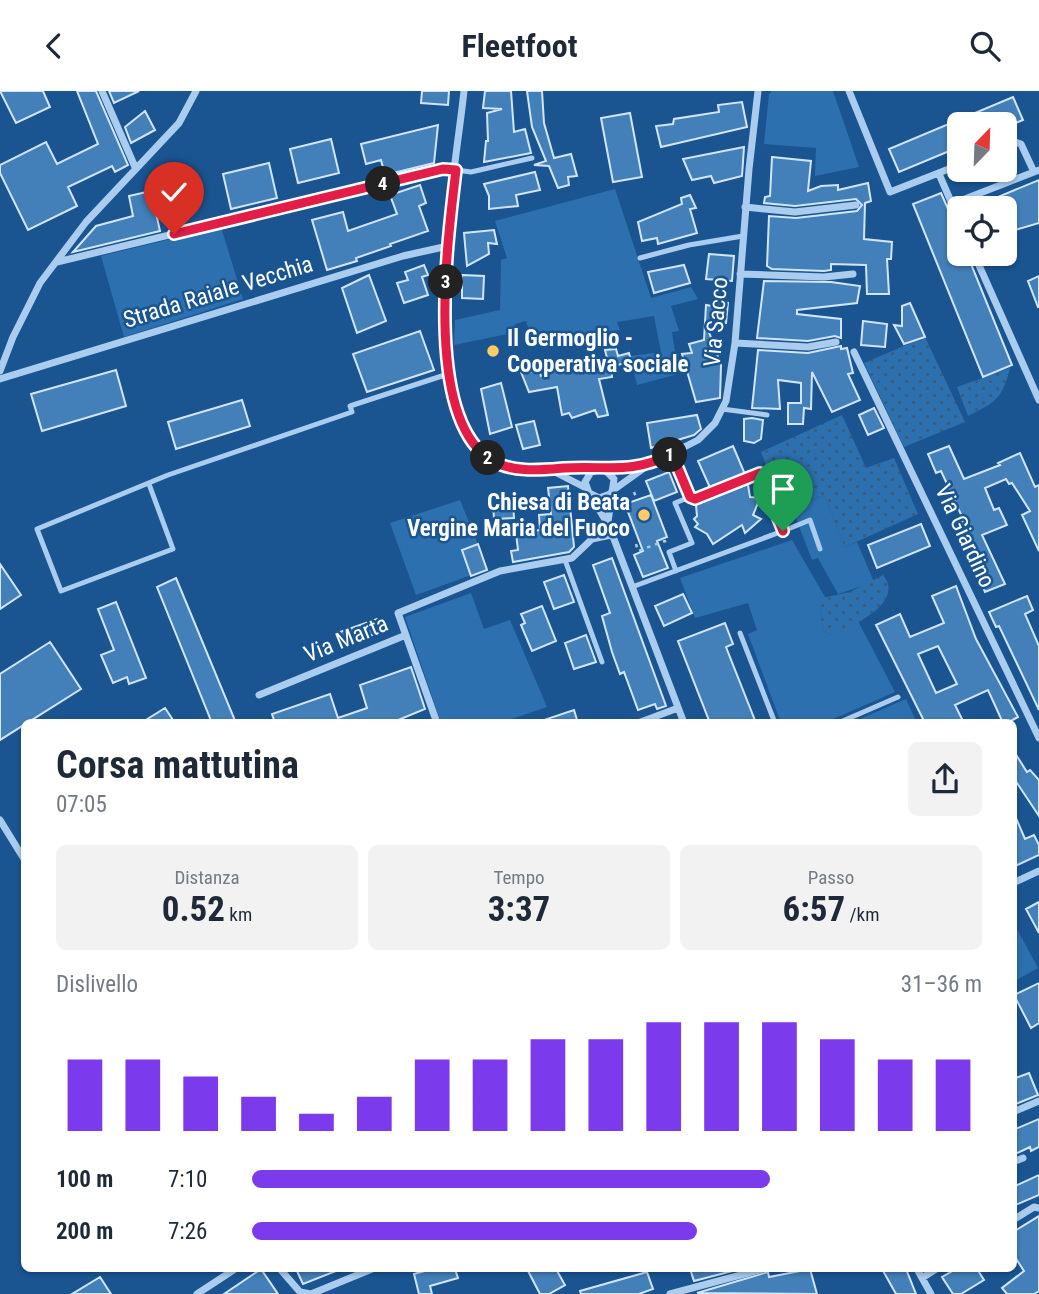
<!DOCTYPE html>
<html lang="it">
<head>
<meta charset="utf-8">
<style>
  body { margin:0; font-family:"Roboto Condensed",sans-serif; background:#f2f2f3; color:#1f2937; height:100vh; display:flex; flex-direction:column; font-size:26px; white-space:nowrap }
  * { box-sizing:border-box; margin:0 }
  p { font-size:23px; color:#747a83 }
  .icon { flex:none; width:38px; height:38px; fill:none; stroke:currentColor; stroke-width:2; stroke-linecap:round; stroke-linejoin:round }
  .map { position:relative; flex:1; overflow:hidden }
  .side { position:absolute; left:21px; top:628px; width:996px; height:553px; display:flex; flex-direction:column; background:#fff; border-radius:10px; box-shadow:0 2px 5px #0004 }
  .side>* { flex:none }
  .needle { width:46px; rotate:23deg }
  .tools { position:absolute; left:947px; top:21px; display:grid; gap:14px }
  .tools a { display:grid; place-items:center; width:70px; height:70px; border-radius:10px; background:#fff; box-shadow:0 2px 5px #0004; font-size:35px }
  .pin { position:absolute; display:grid; place-items:center; width:60px; height:60px; color:#fff; margin:-72px -30px; border-radius:50% 50% 50% 0; rotate:-45deg; box-shadow:0 0 7px #0007 }
  .pin .icon { rotate:45deg }
  .km { position:absolute; width:35px; height:35px; margin:-18px; border-radius:50%; background:#222; color:#fff; font-size:19px; line-height:35px; text-align:center }
  .round { display:grid; place-items:center; flex:none; width:74px; height:74px; border-radius:10px; background:#f2f2f3 }
  .headline { display:flex; align-items:center; justify-content:space-between; height:119px; padding:0 35px }
  h1 { font-size:38px; font-weight:700; line-height:52px }
  .figures { display:grid; grid-template-columns:repeat(3,1fr); gap:10px; height:119px; padding:7px 35px }
  .figures div { display:grid; align-content:center; border-radius:10px; background:#f2f2f3; text-align:center }
  .figures b { font-size:35px; font-weight:700 }
  .figures small { font-size:19px; font-weight:400 }
  .figures p { font-size:19px }
  .chart { height:196px; padding:14px 35px }
  .chart p { display:flex; justify-content:space-between }
  .chart svg { width:100%; height:126px; margin-top:7px; stroke:#7c3aed; stroke-width:6 }
  ul { padding:0 35px; list-style:none; font-size:23px }
  li { display:grid; grid-template-columns:112px 84px 1fr; align-items:center; height:52px }
  li i { height:18px; border-radius:9px; background:#7c3aed }
  header { display:flex; justify-content:space-between; align-items:center; height:91px; padding:0 35px; background:#fff; font-size:32px; font-weight:700 }
  .map>svg:first-child { display:block }
  .grass { fill:url(#grass-dots) }
  .garden { fill:#2d70b0 }
  .building { fill:#437fb9; stroke:#d1e6fb; stroke-width:2; fill-rule:evenodd }
  .lines { fill:none; stroke-linecap:round; stroke-linejoin:round }
  .path { stroke:#aacdef; stroke-width:2.5; stroke-dasharray:3.5 5; stroke-linecap:butt }
  .lane { stroke:#aacdef; stroke-width:5 }
  .street { stroke:#aacdef; stroke-width:7 }
  .route-casing { stroke:#fff; stroke-width:14 }
  .route { stroke:#e11d48; stroke-width:9 }
  .poi-dot { fill:#ffcb68; stroke:#1a5592; stroke-width:2.5 }
  .labels { text-anchor:middle; dominant-baseline:central; stroke-width:5; stroke-linejoin:round; paint-order:stroke }
  .street-label { font-size:23px; fill:#fff; stroke:#1a5592 }
  .poi-label { font-size:23px; font-weight:bold; fill:#fff; stroke:#1a5592; text-anchor:start }
</style>
</head>
<body>
<header><svg class="icon" aria-label="back" viewBox="0 0 24 24"><path d="M15 5l-7 7 7 7"/></svg>Fleetfoot<svg class="icon" aria-label="search" viewBox="0 0 24 24"><circle cx="10" cy="10" r="6"/><path d="M15 15l6 6"/></svg></header>
<div class="map">
<svg width="1039" height="1203" viewBox="0 0 1039 1203">
  <defs>
    <pattern id="grass-dots" width="8" height="8" patternUnits="userSpaceOnUse" patternTransform="scale(1.75)"><rect width="8" height="8" fill="#2d70b0"/><path d="M2 2h.1M6 6h.1" fill="none" stroke="#405a74" stroke-width="1.8" stroke-linecap="round"/></pattern>
  </defs>
  <rect width="100%" height="100%" fill="#1a5592"/>
  <path class="grass" d="M925,246L965,331L904,356L864,272Z
    M1010,277C1002,308 996,311 968,325L957,296Z
    M842,324L866,377L894,367L918,423L845,456L824,404L784,419L761,361Z
    M883,484C906,512 851,536 831,544L823,539L820,517L822,507L850,501Z"/>
  <path class="garden" d="M772,0H833L859,76L815,85L816,57L764,53L769,3Z
    M615,98L651,207L691,196L698,208L671,215L679,240L672,241L678,283L637,294L630,265L661,261L654,225L617,231L620,239L534,255L526,230L515,233L517,241L454,254L455,229L500,219L501,169L507,167L495,130Z
    M221,136L243,208L124,246L101,165Z
    M824,404L845,456L857,451L874,491L838,503L818,467L812,469L792,417Z
    M460,409L488,478L416,504L390,432Z
    M792,449L825,506L820,517L823,539L831,544L858,530L895,601L824,632H781L748,543L757,539L748,512L695,527L680,487Z
    M471,502L484,538L510,529L547,616L500,632H441L405,526Z
    M906,608L917,632H851Z
    M1013,831L1038,877L1013,891Z"/>
  <path class="building" d="M0,0H43L50,16L16,32Z
    M77,0H96L128,74L115,81L112,75L68,96L77,115L28,139L0,82V74L46,51L57,73L98,53Z
    M109,0H139L114,12Z
    M422,0H449L448,14L421,12Z
    M485,0H511L514,41L525,38L531,62L484,71L486,50H488L487,22L502,18L483,17Z
    M527,0H542L544,32L554,67L571,63L577,85L568,86L569,94L558,97L549,75L534,74L546,70L532,36Z
    M1013,6L1023,29L1004,37V33H959V56L899,81L889,58Z
    M742,11L747,36L661,56L656,35L673,33L674,28L719,21L718,14Z
    M145,20L155,39L131,52L125,36Z
    M630,22L642,86L613,91L601,27Z
    M438,34L434,72L385,84L381,69L366,73L361,53Z
    M331,48L339,82L298,92L290,58Z
    M744,56L742,85L714,92L711,85L692,89L683,68Z
    M772,66L811,70L808,100L821,95L838,94V99L868,92L871,110L865,112L864,148L892,151L891,168H887L889,203H867L866,174L831,173V179L824,180L772,178L767,175L769,125L796,127L857,120L862,114L856,108L795,115L764,112L765,106L770,105Z
    M269,72L277,107L231,118L223,83Z
    M535,81L540,99L516,104L518,115L489,118V105L484,93Z
    M1039,89V132L1012,140L998,106Z
    M420,94L426,112L419,115L428,140L390,153L391,155L356,167L357,170L327,179L312,129L343,121L348,140L397,123L390,104Z
    M151,100L160,140L73,161L96,135L133,125L129,105Z
    M941,102L959,143V163H967L1012,274L983,286L913,113Z
    M690,104L696,117L690,118L697,142L658,153L657,147L642,150L638,131L682,113L681,107Z
    M494,139L497,153L488,152L489,163L467,175L464,142Z
    M709,163L734,165L732,190L706,188Z
    M424,174L428,184L422,186L428,204L404,212L397,192L408,189L405,181Z
    M684,174L690,192L654,202L648,181Z
    M369,184L386,230L357,242L342,197Z
    M462,184L484,185L483,208L462,207Z
    M1039,185V216H1038L1028,190Z
    M764,190L831,191L860,195L857,212L797,219V223L841,228V247L835,245L808,250L757,247Z
    M712,211L728,212L726,232L706,233L721,274L720,307L696,311L682,263L692,262L689,253L704,249L706,214L712,215Z
    M910,212L925,246L904,253L894,234L902,235V215Z
    M863,230L887,233L885,256L861,254Z
    M420,240L434,279L367,301L353,263Z
    M841,255V258L847,257L853,282L848,283L860,309L832,321L812,281L811,318L804,317L803,333H788V312H801V292L778,289L780,318L752,317L758,259L808,262Z
    M616,258L618,265L629,262L631,270L611,276L612,286L599,288L608,324L598,326L595,319L572,327L569,322L562,324L557,296L529,301L521,281L539,280L541,285L567,273L581,274L607,267L605,259Z
    M116,279L126,315L42,340L31,303Z
    M501,292L512,336L490,343L481,298Z
    M242,309L250,335L176,358L168,331Z
    M874,317L884,337L868,344L859,324Z
    M697,324L701,338L694,344L651,357L647,332Z
    M752,327L763,329L761,348L754,352L744,350V328Z
    M534,330L540,354L523,358L516,334Z
    M733,355L747,388L750,406L760,407L753,424L761,428L745,442L742,434L713,453L707,443L695,436L698,433L694,428L697,425L696,414L712,401L698,370Z
    M949,355L964,388L1000,374L998,372L1020,362L1035,396L1039,394V460L1022,424L1030,420L1012,392L1009,393L1006,388L985,397L994,419L999,417L1007,434L982,444L1005,493L985,501L957,433L964,430L941,380L936,382L928,363Z
    M669,381L677,401L654,410L646,390Z
    M568,395L574,456L569,461L513,471L511,460L518,459L516,442L540,439L539,424L551,423L548,397Z
    M651,404L667,446L657,450L668,477L643,486L634,464L643,460L625,413Z
    M513,412L514,427L494,428L493,413Z
    M921,433L930,455L877,477L868,454Z
    M478,453L487,479L471,485L462,459Z
    M612,467L666,615L657,618L655,613L638,619L624,581L620,583L612,561L602,525L610,522L593,474Z
    M0,473L21,504L0,518Z
    M564,484L574,511L554,518L544,491Z
    M176,487L236,632H212L157,496Z
    M956,495L976,548L1018,626L1007,632H1003L988,599L955,614L964,632H925L876,534L900,523L910,546L944,532L932,505ZM938,555L957,593L936,602L918,563Z
    M683,503L692,522L664,535L655,515Z
    M1027,505L1033,519L1025,523L1039,555V619L999,535L996,536L989,521Z
    M116,511L146,587L129,593L127,586L113,592L101,564L114,559L98,518Z
    M542,515L556,550L532,560L521,534L525,532L521,523Z
    M377,528L381,541L342,554L337,542Z
    M725,532L733,553L726,556L756,632H710L678,550Z
    M586,544L596,571L574,578L565,552Z
    M50,551L81,598L0,649V583Z
    M411,576L425,618L391,632H275L272,623L330,603L338,627L367,617L360,594Z
    M165,617L175,632H141Z
    M574,619L578,632H542L541,630Z
    M1013,659L1027,681L1030,679L1039,689V725L1013,686Z
    M1013,720L1025,748L1034,744L1039,754V764L1013,776Z
    M1039,811V842L1026,818Z
    M1039,892V932L1031,937L1014,904Z
    M1029,982L1038,1004L1013,1014V988Z
    M1039,1028V1056L1031,1060L1030,1056L1013,1064V1039Z
    M1039,1084V1104L1013,1115V1096Z
    M1039,1125V1200L1034,1203H1007L1002,1197L1024,1180L1013,1163V1141Z
    M261,1178L278,1203H224Z
    M296,1178H341L303,1193Z
    M432,1178H455L458,1187L430,1195L432,1203H419L414,1183Z
    M527,1178H556L565,1194L549,1203H540Z
    M690,1178H740L694,1190Z
    M810,1178L817,1203L697,1202L768,1181L769,1186Z
    M882,1178H906L916,1203H896Z
    M956,1178H977L984,1189L961,1203H953L942,1186Z
    M647,1181L653,1198L639,1203H581L580,1200Z
    M100,1186L111,1203H72Z"/>
  <g class="lines">
    <path class="path" d="M634,401L637,409
      M698,406L754,385
      M636,453L638,460L665,450L666,455"/>
    <path class="lane" d="M456,79L471,81L532,67
      M640,167L689,154L743,145
      M722,318L767,324
      M672,363L690,406L675,412L692,452L669,461L676,480
      M149,393L173,458L61,500L37,438L168,384L352,321L350,315L448,283
      M783,440L810,429L820,458
      M565,469L602,571
      M632,496L783,440L760,382
      M740,542L775,632
      M838,632L898,606"/>
    <path class="street" d="M102,0L135,76
      M464,0C455,88 405,335 509,377L596,378
      M849,0L890,101L959,74
      M1004,55L1015,51L1021,53L1034,81
      M939,83L959,129
      M952,113L1039,79
      M745,116L795,121L856,114
      M974,163L1039,309
      M57,171L443,78L456,79
      M740,183L824,186L853,183
      M735,252L808,256L836,251
      M854,261L1039,647
      M0,280L13,246L40,192L86,131L179,32L196,0
      M0,288L403,165L448,155
      M606,379L642,376
      M553,380L586,397
      M612,400L647,375L698,349L715,332L726,310L735,252L749,78L758,0
      M589,402L609,435L684,632
      M608,431L614,388L604,378L591,381L585,391L589,402L599,407L610,403
      M259,604L406,544
      M437,632L398,522L500,480L572,467L592,448L611,444
      M638,632L678,617
      M0,729L24,768
      M1013,792L1039,780
      M1013,1021L1039,1010
      M1013,1071L1023,1067
      M1013,1129L1034,1116L1039,1117
      M280,1178L300,1201L311,1203L372,1178
      M917,1178L931,1203
      M922,1187L936,1178
      M197,1203L235,1178
      M670,1203L763,1178"/>
  </g>
  <g class="lines">
    <defs>
      <path id="route" d="M174,143L443,78L456,79C448,147 423,326 491,369C512,382 540,379 564,377C608,374 629,384 672,363L690,406L695,408L760,382L783,440"/>
    </defs>
    <use href="#route" class="route-casing"/>
    <use href="#route" class="route"/>
  </g>
  <g class="poi-dot">
    <circle cx="493" cy="260" r="7"/>
    <circle cx="644" cy="424" r="7"/>
  </g>
  <g class="labels">
    <g class="street-label">
      <text transform="translate(218 201) rotate(-17)">Strada Raiale Vecchia</text>
      <text transform="translate(716 231) rotate(-85)">Via Sacco</text>
      <text transform="translate(965 445) rotate(65)">Via Giardino</text>
      <text transform="translate(346 548) rotate(-22)">Via Marta</text>
    </g>
    <g class="poi-label">
      <text x="507" y="247">Il Germoglio -<tspan x="507" dy="26">Cooperativa sociale</tspan></text>
      <text x="630" y="411" text-anchor="end">Chiesa di Beata<tspan x="630" dy="26">Vergine Maria del Fuoco</tspan></text>
    </g>
  </g>
</svg>
<div class="tools">
<a><svg class="needle" viewBox="-14 -14 28 28"><path d="M0-13l5 13h-10z" fill="#e53935"/><path d="M0 13l5-13h-10z" fill="#747a83"/></svg></a>
<a><svg class="icon" aria-label="locate" viewBox="0 0 24 24"><circle cx="12" cy="12" r="6"/><path d="M12 2v4M12 18v4M2 12h4M18 12h4"/></svg></a>
</div>
<div class="pin" style="left:783px;top:440px;background:#1e9e55"><svg class="icon" aria-label="arrive" viewBox="0 0 24 24"><path d="M6 21V4h12l-3 4 3 4H6"/></svg></div>
<div class="pin" style="left:174px;top:143px;background:#d93025"><svg class="icon" aria-label="check" viewBox="0 0 24 24"><path d="M5 12l5 5 9-10"/></svg></div>
<b class="km" style="left:670px;top:364px">1</b>
<b class="km" style="left:488px;top:367px">2</b>
<b class="km" style="left:446px;top:191px">3</b>
<b class="km" style="left:383px;top:93px">4</b>
<section class="side">
<div class="headline"><div><h1>Corsa mattutina</h1><p>07:05</p></div><a class="round"><svg class="icon" aria-label="share" viewBox="0 0 24 24"><path d="M12 15V3M7 8l5-5 5 5M5 13v7h14v-7"/></svg></a></div>
<div class="figures">
<div><p>Distanza</p><b>0.52<small> km</small></b></div>
<div><p>Tempo</p><b>3:37</b></div>
<div><p>Passo</p><b>6:57<small> /km</small></b></div>
</div>
<div class="chart"><p><span>Dislivello</span>31–36 m</p>
<svg viewBox="0 0 160 44" preserveAspectRatio="none"><path d="M5 44V19M15 44V19M25 44V25M35 44V32M45 44V38M55 44V32M65 44V19M75 44V19M85 44V12M95 44V12M105 44V6M115 44V6M125 44V6M135 44V12M145 44V19M155 44V19"/></svg>
</div>
<ul>
<li><b>100 m</b>7:10<i style="width:71%"></i></li>
<li><b>200 m</b>7:26<i style="width:61%"></i></li>
</ul>
</section>
</div>
</body>
</html>
